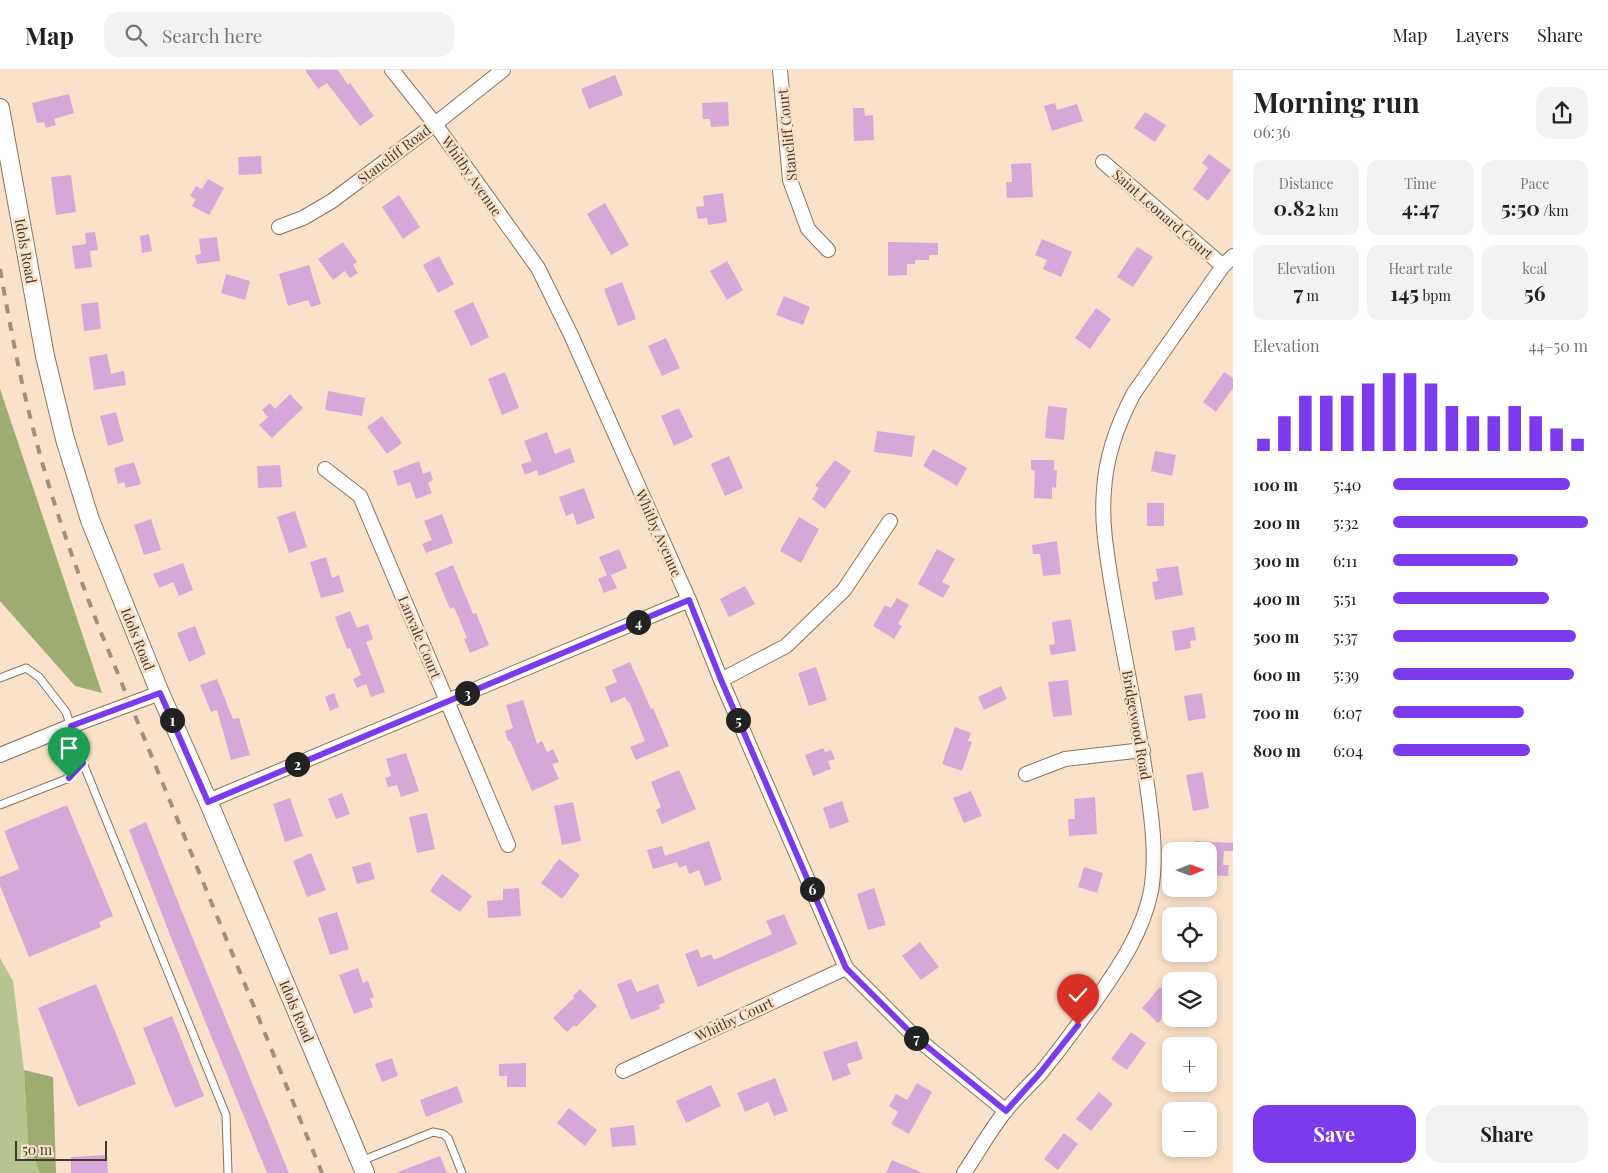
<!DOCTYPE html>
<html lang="en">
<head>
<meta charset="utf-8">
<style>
  body { margin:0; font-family:"Playfair Display",serif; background:#f2f2f2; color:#222; height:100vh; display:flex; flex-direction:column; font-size:19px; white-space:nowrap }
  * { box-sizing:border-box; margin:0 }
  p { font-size:16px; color:#767676 }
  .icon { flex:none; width:28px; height:28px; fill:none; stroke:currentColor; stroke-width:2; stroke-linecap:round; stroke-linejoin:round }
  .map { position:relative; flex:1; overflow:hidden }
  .drawer { display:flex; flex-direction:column; background:#fff; width:375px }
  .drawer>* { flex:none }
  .needle { width:32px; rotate:89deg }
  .buttons { position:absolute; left:1162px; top:772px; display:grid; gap:10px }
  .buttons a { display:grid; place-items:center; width:55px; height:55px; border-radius:10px; background:#fff; box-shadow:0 2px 8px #0003; font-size:25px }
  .scale { position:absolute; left:15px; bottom:12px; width:92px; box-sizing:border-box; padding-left:5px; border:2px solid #433930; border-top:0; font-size:14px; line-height:18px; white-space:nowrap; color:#433930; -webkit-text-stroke:4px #fae1c9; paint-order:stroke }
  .pin { position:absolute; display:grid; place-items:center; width:42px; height:42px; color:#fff; margin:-51px -21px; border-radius:50% 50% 50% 0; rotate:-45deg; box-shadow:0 0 5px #0007 }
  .pin .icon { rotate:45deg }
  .km { position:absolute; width:25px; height:25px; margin:-12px; border-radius:50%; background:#222; color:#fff; font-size:14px; line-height:25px; text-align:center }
  .round { display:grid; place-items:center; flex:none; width:52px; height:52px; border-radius:15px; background:#f2f2f2 }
  .headline { display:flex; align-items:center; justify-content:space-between; height:85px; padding:0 20px }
  h1 { font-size:28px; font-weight:700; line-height:38px }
  .metrics { display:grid; grid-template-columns:repeat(3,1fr); gap:8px; height:85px; padding:5px 20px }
  .metrics div { display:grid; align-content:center; border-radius:12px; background:#f2f2f2; text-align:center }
  .metrics b { font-size:21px; font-weight:700 }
  .metrics small { font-size:14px; font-weight:400 }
  .metrics p { font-size:14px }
  .chart { height:140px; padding:10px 20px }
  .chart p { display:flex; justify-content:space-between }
  .chart svg { width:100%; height:90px; margin-top:5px; stroke:#7c3aed; stroke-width:6 }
  .cta { display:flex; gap:10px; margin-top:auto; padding:10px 20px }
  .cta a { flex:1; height:58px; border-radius:15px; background:#7c3aed; color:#fff; font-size:20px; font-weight:700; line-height:58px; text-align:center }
  .cta a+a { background:#f2f2f2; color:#222 }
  ul { padding:0 20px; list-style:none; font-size:16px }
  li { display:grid; grid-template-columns:80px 60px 1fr; align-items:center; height:38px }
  li i { height:12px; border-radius:6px; background:#7c3aed }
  header { display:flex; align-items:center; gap:30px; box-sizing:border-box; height:70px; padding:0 25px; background:#fff; border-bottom:1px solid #e0e0e0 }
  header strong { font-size:24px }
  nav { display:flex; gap:28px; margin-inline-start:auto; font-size:18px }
  .search { width:350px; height:45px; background:#f2f2f2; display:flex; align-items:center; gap:12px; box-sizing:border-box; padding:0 18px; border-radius:15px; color:#767676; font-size:19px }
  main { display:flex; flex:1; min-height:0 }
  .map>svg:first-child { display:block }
  .green { fill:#b8c490 }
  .forest { fill:#9eac71 }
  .building { fill:#d7a8d7 }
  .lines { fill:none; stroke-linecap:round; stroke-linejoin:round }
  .service-casing { stroke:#89735d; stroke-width:9 }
  .minor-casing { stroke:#89735d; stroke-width:16 }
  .tertiary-casing { stroke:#89735d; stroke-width:20 }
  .service { stroke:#fff; stroke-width:7 }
  .minor { stroke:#fff; stroke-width:14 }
  .tertiary { stroke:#fff; stroke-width:18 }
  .rail { stroke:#a08f7e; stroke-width:4; stroke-dasharray:9 9; stroke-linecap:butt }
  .route-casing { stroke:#fff; stroke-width:10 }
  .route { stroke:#7c3aed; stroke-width:6 }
  .labels { text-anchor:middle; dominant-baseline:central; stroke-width:5; stroke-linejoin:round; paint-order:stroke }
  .street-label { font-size:14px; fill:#433930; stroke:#fae1c9 }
</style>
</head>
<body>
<header>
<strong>Map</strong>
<div class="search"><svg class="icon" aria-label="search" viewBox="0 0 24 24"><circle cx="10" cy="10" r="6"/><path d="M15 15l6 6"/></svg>Search here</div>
<nav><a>Map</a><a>Layers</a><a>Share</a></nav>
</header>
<main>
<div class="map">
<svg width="1233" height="1103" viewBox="0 0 1233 1103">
  <rect width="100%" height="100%" fill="#fae1c9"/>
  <path class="green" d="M0,888L13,911L24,1000L28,1072L40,1103H0Z"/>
  <path class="forest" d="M0,319L102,623L75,616L0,531Z
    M24,1000L53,1007L56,1103H40L28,1073Z"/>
  <path class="building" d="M305,0H338L348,15L350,13L374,46L360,56L327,13L318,19Z
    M615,5L623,25L589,39L581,19Z
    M69,24L74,43L54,49L56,55L46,58L44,52L37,53L32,33Z
    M728,32L729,56L711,57L710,49H703L702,33Z
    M1055,33L1057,40L1077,34L1083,51L1052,61L1044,36Z
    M853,38H864L865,46L873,45L874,70L854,71Z
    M1145,42L1166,55L1155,72L1134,58Z
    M1209,84L1231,100L1208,131L1193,119L1208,98L1202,93Z
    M261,86L262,104L239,105L238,87Z
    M1031,93L1033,127L1007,128L1006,112H1012L1011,94Z
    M71,105L76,142L56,145L51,107Z
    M208,109L224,118L209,145L192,136L196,129L190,126L196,116L202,119Z
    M723,123L727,152L708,155L707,148L698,149L696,137L704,136L703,126Z
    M399,125L420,157L403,169L382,137Z
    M605,133L629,175L611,185L587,144Z
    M95,162L98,180L90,181L92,197L75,199L72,176L86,174L85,163Z
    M149,164L152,181L142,183L140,166Z
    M217,167L220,191L197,194L195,185L201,184L199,169Z
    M1042,169L1072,182L1061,207L1043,199L1047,190L1035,185Z
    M343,172L357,192L353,195L358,203L350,208L345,201L333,210L318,189Z
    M888,172L938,173V185H929V190H915V194H907V205L888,206Z
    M1137,177L1153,187L1133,217L1117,207Z
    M439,186L454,214L438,223L423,195Z
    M727,191L743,220L727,230L710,201Z
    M309,195L321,234L311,237L308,230L288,236L279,204Z
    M226,204L250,211L245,230L221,223Z
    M622,212L636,249L618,256L604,219Z
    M784,226L810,237L803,255L776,245Z
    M98,232L101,259L84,261L81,234Z
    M473,232L489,267L471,276L454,241Z
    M1096,238L1111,249L1090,279L1075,268Z
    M666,268L680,298L662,306L648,276Z
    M107,284L111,304L124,301L126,315L94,320L89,287Z
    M505,302L519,338L502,345L488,309Z
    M1224,302L1233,308V318L1216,342L1203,332Z
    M328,321L365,328L362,346L325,340Z
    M290,324L303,338L272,368L259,355L268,347L262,340L270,333L275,339Z
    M1048,336L1067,338L1064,370L1045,368Z
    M679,338L693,367L674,376L661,346Z
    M116,342L124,371L108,376L100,346Z
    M382,346L402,373L387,384L367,357Z
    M877,361L915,366L912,387L874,382Z
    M547,362L555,384L570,378L575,392L539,406L537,400L525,405L521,394L532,391L524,371Z
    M933,379L967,398L957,416L923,396Z
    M1155,381L1176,385L1172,406L1151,401Z
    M729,386L743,418L725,426L711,394Z
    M835,390L851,401L825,439L812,429L819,418L815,416Z
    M1031,390H1054V400H1057L1056,418L1052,417V429L1034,428L1035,400H1031Z
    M419,391L423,404L430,401L433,410L428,413L432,423L416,429L410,412L398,416L393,401Z
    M134,392L141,414L126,418L124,412L118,414L114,398Z
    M280,395L282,417L258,418L257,396Z
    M584,418L595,448L577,455L573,443L566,446L559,427Z
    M1147,433H1164V456H1147Z
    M295,441L307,477L289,483L277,447Z
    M442,444L453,473L426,483L422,474L432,470L424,451Z
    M799,447L819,459L801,493L780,481Z
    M151,449L161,480L144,485L134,455Z
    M1057,471L1061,504L1043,506L1040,484H1033L1032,475Z
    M619,479L627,498L611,505L617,518L604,523L598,509L607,505L599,487Z
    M937,479L955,489L942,512L950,516L943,528L918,514Z
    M326,487L332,508L339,505L344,522L321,528L310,492Z
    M183,493L193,520L179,526L173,512L159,518L153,504Z
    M453,495L473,544L476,543L489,575L470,583L464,569L467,568L454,537L450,539L435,503Z
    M1178,496L1183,525L1155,530L1152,512L1158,511L1156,499Z
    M745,516L755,534L729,547L720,529Z
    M897,528L909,535L898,554L902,556L894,569L873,556L885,535L891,538Z
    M350,541L357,558L368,554L373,569L366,572L385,622L371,627L366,614L357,618L353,609L361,605L350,578L347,579L335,547Z
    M1071,549L1076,581L1051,585L1049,575L1055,574L1052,552Z
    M195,556L206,584L189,592L177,563Z
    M1194,557L1196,570L1190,571L1191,578L1175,581L1172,561Z
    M630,592L651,639L653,638L669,676L636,690L630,677L645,671L629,632L628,633L625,627L611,633L605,617L617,612L612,600Z
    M816,597L827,630L809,636L798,603Z
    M217,609L233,649L239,648L250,685L231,690L217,640L211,642L200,615Z
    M1068,610L1072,645L1053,647L1048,612Z
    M1001,616L1007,629L984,640L978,627Z
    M334,623L339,637L330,641L325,627Z
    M1202,623L1206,648L1188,651L1184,626Z
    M523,630L537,674L542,671L547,682L553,679L559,692L552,694L559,709L532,721L510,671H508L505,661L513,658L506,635Z
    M955,657L971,663L968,671L972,672L962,701L942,694Z
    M823,678L825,682L831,680L835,689L828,691L831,699L813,706L805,685Z
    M406,683L419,721L401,727L397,715L388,717L385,708L391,706L386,689Z
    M679,700L696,739L662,754L656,740L661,737L651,712Z
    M1203,702L1209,738L1193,741L1186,705Z
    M971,721L982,746L964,753L953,728Z
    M342,723L350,744L336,749L328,729Z
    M1095,727L1097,764L1069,766L1068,749H1075L1074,729Z
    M290,728L303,766L285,772L273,734Z
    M842,731L849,752L830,759L823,738Z
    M573,732L581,771L562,775L554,736Z
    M67,735L113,846L99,852L101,857L29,887L0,816V807L19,799L4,761Z
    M427,743L435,779L417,783L409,747Z
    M146,752L191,864L289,1103H267L174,875L129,760Z
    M709,771L722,810L705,816L699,800L689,804L686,795L679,798L677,792L653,799L647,780L662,776L665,786Z
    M1195,771L1233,773V781H1224L1223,795H1229L1228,806L1209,805V781H1194Z
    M311,783L326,820L307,827L293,791Z
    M559,789L580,805L562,829L541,813Z
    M370,792L375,809L357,814L352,797Z
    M1084,797L1103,803L1097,823L1078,817Z
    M442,804L472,826L460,842L430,821Z
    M519,818L521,846L488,848L487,831L503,830V819Z
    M874,818L886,855L868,860L857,824Z
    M337,842L349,879L330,885L318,848Z
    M784,844L797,874L698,917L685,884L698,879L701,888L711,884L714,890L772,864L766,851Z
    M920,872L939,897L921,910L902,886Z
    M358,898L363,913L368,911L374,927L370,929L373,937L354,944L339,905Z
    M631,909L637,922L658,914L665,932L659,935L660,939L631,950L617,914Z
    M96,914L136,1014L78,1037L38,938Z
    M1160,917L1171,927V938L1158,953L1142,938Z
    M580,919L597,936L576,957L574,955L567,962L553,948L574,928L573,926Z
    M172,946L204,1026L175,1038L143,958Z
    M1131,962L1146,973L1127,1000L1111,989Z
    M857,971L863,989L847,994L851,1004L833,1011L823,982Z
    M392,988L398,1006L382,1012L375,994Z
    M526,993V1017H507V1006H499V994Z
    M775,1008L788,1041L774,1046L768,1032L745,1042L737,1023Z
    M917,1013L932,1022L909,1064L891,1054L898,1042L889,1036L896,1024L907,1030Z
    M711,1015L721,1036L686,1053L676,1031Z
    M457,1016L463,1032L426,1047L420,1030Z
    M1099,1022L1113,1034L1091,1061L1076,1049Z
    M569,1038L597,1060L585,1076L557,1053Z
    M634,1055L636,1075L612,1077L610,1058Z
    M1064,1063L1078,1074L1058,1100L1044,1089Z
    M107,1085L108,1103H71V1087Z
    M440,1086L447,1103H398V1102Z
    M892,1090L923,1103H886Z"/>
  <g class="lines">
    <defs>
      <path id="service" d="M0,608L26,598L39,607L66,642L83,693L69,708L0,735
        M83,693L226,1045L228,1103
        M361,1091L433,1062L443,1064L448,1068L462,1103"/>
      <path id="minor" d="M392,0L435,54L538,198L571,265L689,530L721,610L846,898L914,966L1006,1041
        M780,0L790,110L808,159L828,180
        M1103,92L1223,196
        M279,157L303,148L332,131L435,54L503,0
        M325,399L360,426L508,775
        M721,610L786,576L844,520L890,451
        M0,685L71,656L160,623
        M1026,704L1065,689L1143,680
        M208,731L689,530
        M623,1001L846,898
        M964,1103C978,1082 991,1059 1007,1039C1017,1027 1028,1016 1039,1005C1060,980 1079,953 1098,927C1121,894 1143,861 1151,821C1157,786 1152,750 1147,715C1138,648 1123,583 1112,517C1107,485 1101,453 1104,420C1106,385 1118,353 1134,323L1223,196L1233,186"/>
      <path id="tertiary" d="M0,38L45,286L65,369L90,450L160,623L208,731L365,1103"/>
    </defs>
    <use href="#service" class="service-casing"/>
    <use href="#minor" class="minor-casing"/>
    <use href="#tertiary" class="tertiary-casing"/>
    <use href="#service" class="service"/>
    <use href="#minor" class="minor"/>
    <use href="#tertiary" class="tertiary"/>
    <path class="rail" d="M0,199C10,255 20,310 35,366C52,432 75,496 100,560L322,1103"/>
  </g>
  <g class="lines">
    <defs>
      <path id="route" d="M69,708L83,693L71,656L160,623L208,732L689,530L721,610L846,898L914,966L1006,1041L1040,1003L1078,955"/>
    </defs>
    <use href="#route" class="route-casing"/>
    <use href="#route" class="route"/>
  </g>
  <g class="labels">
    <g class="street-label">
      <text transform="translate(787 65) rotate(-96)">Stancliff Court</text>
      <text transform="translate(394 84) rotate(-37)">Stancliff Road</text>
      <text transform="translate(472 106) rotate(55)">Whitby Avenue</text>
      <text transform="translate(1163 144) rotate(41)">Saint Leonard Court</text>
      <text transform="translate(26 181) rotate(80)">Idols Road</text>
      <text transform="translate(659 463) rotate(66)">Whitby Avenue</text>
      <text transform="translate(420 567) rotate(67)">Lanvale Court</text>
      <text transform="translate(138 569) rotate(68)">Idols Road</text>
      <text transform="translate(1137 655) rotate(80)">Bridgewood Road</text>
      <text transform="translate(297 941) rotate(67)">Idols Road</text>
      <text transform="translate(734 949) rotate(-25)">Whitby Court</text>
    </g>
  </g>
</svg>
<div class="buttons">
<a><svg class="needle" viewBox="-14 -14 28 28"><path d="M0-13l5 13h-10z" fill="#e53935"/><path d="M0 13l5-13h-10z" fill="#767676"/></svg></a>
<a><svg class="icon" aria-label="locate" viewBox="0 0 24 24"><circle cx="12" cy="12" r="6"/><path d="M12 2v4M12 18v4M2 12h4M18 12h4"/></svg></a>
<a><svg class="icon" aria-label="layers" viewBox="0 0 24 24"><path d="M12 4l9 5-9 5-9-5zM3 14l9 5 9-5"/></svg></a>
<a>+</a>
<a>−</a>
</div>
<div class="scale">50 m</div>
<div class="pin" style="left:69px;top:708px;background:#1e9e55"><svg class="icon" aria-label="arrive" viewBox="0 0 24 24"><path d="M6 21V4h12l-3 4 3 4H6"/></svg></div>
<div class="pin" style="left:1078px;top:955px;background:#d93025"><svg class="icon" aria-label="check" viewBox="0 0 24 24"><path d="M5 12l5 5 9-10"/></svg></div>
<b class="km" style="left:172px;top:650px">1</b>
<b class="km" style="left:297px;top:694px">2</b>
<b class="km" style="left:467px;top:623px">3</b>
<b class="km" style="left:638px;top:552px">4</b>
<b class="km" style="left:738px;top:650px">5</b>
<b class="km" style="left:812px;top:819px">6</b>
<b class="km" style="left:916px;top:968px">7</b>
</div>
<section class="drawer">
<div class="headline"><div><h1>Morning run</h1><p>06:36</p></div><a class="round"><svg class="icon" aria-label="share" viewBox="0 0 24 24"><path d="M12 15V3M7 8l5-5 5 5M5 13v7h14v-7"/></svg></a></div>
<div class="metrics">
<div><p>Distance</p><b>0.82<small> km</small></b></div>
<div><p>Time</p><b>4:47</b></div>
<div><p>Pace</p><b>5:50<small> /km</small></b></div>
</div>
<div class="metrics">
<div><p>Elevation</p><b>7<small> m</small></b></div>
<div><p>Heart rate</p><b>145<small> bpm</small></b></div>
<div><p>kcal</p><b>56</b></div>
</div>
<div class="chart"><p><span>Elevation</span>44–50 m</p>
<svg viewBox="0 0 160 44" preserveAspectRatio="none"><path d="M5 44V38M15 44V27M25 44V17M35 44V17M45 44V17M55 44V11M65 44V6M75 44V6M85 44V11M95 44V22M105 44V27M115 44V27M125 44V22M135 44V27M145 44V33M155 44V38"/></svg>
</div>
<ul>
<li><b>100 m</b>5:40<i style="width:91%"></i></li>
<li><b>200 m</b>5:32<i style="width:100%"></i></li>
<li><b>300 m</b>6:11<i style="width:64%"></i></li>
<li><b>400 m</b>5:51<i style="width:80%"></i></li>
<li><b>500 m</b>5:37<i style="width:94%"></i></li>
<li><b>600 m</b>5:39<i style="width:93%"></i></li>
<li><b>700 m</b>6:07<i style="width:67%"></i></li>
<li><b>800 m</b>6:04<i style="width:70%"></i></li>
</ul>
<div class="cta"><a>Save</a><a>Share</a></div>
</section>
</main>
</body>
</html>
